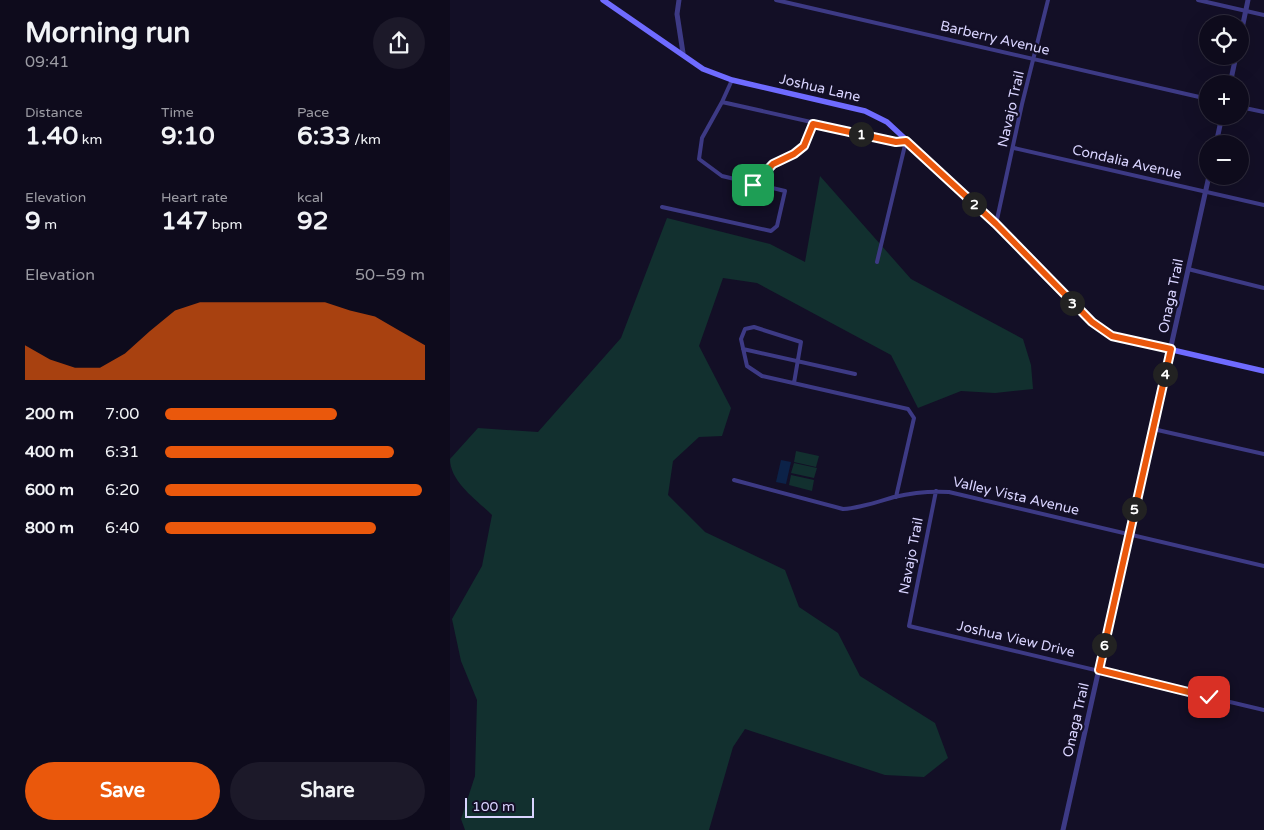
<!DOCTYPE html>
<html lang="en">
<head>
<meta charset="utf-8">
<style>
  body { margin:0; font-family:"Varela Round",sans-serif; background:#1c1929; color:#f1f3f6; height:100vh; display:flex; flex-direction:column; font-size:19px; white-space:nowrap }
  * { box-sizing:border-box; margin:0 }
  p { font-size:16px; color:#9b9ba3 }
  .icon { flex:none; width:28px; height:28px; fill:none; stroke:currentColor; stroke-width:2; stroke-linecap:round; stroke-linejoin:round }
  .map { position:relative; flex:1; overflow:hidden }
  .drawer { display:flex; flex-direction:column; background:#0e0b1c; width:450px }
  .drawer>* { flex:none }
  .fabs { position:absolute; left:749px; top:15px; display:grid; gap:10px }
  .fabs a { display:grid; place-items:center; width:50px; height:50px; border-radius:50%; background:#0e0b1c; box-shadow:0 5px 20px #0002,0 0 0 1px #2e2b3b; font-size:25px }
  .scale { position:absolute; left:15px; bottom:12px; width:69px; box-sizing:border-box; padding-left:5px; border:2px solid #d9d4ff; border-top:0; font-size:14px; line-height:18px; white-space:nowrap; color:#d9d4ff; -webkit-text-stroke:4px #130f26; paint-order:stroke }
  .pin { position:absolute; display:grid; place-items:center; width:42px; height:42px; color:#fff; margin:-21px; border-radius:10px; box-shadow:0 2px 8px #0006 }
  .km { position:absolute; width:25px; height:25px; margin:-12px; border-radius:50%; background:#222; color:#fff; font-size:14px; line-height:25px; text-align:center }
  .round { display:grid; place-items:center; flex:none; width:52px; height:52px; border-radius:26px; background:#1c1929 }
  .overview { display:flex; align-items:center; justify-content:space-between; height:85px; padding:0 25px }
  h1 { font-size:28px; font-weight:700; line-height:38px }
  .stats { display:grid; grid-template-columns:repeat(3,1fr); gap:8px; height:85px; padding:5px 25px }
  .stats div { display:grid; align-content:center }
  .stats b { font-size:25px; font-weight:700 }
  .stats small { font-size:14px; font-weight:400 }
  .stats p { font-size:14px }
  .chart { height:140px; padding:10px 25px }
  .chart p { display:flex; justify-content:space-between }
  .chart svg { width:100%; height:90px; margin-top:5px; fill:#ea580c; opacity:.7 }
  .button { display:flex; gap:10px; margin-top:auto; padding:10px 25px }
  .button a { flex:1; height:58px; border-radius:30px; background:#ea580c; color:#fff; font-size:20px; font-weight:700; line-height:58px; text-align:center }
  .button a+a { background:#1c1929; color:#f1f3f6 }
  ul { padding:0 25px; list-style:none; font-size:16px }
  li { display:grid; grid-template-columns:80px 60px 1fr; align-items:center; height:38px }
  li i { height:12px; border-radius:6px; background:#ea580c }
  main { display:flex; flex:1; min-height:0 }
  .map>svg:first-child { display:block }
  .green { fill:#12302f }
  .water { fill:#0c2248 }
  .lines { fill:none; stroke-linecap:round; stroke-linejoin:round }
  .minor { stroke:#3d3a85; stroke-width:4 }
  .tertiary { stroke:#3d3a85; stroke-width:5 }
  .secondary { stroke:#6f6bff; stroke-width:5.5 }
  .route-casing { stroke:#fff; stroke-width:10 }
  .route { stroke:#ea580c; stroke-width:6 }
  .labels { text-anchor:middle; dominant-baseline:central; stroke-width:4.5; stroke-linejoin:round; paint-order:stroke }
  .street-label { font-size:14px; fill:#d9d4ff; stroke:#130f26 }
</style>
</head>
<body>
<main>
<section class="drawer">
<div class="overview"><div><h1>Morning run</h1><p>09:41</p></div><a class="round"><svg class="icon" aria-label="share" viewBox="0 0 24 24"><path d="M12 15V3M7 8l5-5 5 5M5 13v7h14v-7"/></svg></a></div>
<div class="stats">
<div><p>Distance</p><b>1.40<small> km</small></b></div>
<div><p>Time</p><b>9:10</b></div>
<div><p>Pace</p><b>6:33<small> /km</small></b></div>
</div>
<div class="stats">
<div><p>Elevation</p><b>9<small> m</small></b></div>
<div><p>Heart rate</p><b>147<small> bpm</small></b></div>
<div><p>kcal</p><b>92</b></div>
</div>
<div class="chart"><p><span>Elevation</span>50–59 m</p>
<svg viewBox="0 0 160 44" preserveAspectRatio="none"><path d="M0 44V27L10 34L20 38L30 38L40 31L50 20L60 10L70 6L80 6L90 6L100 6L110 6L120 6L130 10L140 13L150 20L160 27V44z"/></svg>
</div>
<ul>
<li><b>200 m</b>7:00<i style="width:66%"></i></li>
<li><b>400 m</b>6:31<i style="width:88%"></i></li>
<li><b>600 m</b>6:20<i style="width:99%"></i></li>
<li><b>800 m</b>6:40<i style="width:81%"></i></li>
</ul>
<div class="button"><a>Save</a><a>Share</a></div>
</section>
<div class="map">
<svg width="814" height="830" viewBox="0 0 814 830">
  <rect width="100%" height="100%" fill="#130f26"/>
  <path class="green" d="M370,176L461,279L573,339L581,365L583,389L545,393L511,391L468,408L441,355L307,283L273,278L249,346L281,408L272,436L249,437L223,461L218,495L255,532L335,570L349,607L388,633L410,676L485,723L498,758L474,777L435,775L295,729L283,747L259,830H15L11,819L25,776L27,700L11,661L2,619L32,566L42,515C27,500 0,482 0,459L28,428L88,432L171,338L217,218L320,244L355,262Z
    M346,451L369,456L366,467L344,462Z
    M344,463L367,468L364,478L341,473Z
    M341,475L364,480L362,491L339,485Z"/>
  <path class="water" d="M331,460L341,462L336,484L326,482Z"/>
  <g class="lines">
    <path class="minor" d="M326,0L758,99
      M748,0L814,15
      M282,80L272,102L446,141H456L427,262
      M790,107L814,112
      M564,148L814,205
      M303,185L323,164L344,154L354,146L363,124
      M212,207L321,231L327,226L335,191L272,176L249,159L252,138L272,102
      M546,224L572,104L598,0
      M738,269L814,288
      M293,349L405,374
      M344,383L351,342L304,327L295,329L291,339L297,366L312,376L458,409L464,418L446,497
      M703,429L814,454
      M284,480L393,509C411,508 427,502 444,497C461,493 481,491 499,492L814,566
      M486,491L459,626L814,710"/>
    <path class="tertiary" d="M229,0L227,14L233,53
      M790,38L798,0
      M780,84L786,56
      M766,144L772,116
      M613,830L759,176"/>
    <path class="secondary" d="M153,0L253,69L282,80L415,111L437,122L546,223L590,272L652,331L662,336L814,371"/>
  </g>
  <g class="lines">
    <defs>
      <path id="route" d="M303,185L323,164L344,154L354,146L363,124L446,142L456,141L546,224L642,322L662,336L721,349L649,670L759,697"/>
    </defs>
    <use href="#route" class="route-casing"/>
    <use href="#route" class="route"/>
  </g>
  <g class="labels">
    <g class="street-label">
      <text transform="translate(545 38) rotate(13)">Barberry Avenue</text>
      <text transform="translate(370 88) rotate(13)">Joshua Lane</text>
      <text transform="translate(561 109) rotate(-77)">Navajo Trail</text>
      <text transform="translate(677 162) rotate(13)">Condalia Avenue</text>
      <text transform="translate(721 296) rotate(-78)">Onaga Trail</text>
      <text transform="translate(566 496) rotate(13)">Valley Vista Avenue</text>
      <text transform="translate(461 556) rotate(-79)">Navajo Trail</text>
      <text transform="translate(566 639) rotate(13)">Joshua View Drive</text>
      <text transform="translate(626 720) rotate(-77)">Onaga Trail</text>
    </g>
  </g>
</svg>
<div class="fabs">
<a><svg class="icon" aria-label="locate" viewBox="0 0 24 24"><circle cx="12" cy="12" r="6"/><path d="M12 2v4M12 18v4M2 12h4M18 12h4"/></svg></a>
<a>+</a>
<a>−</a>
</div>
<div class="scale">100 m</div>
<div class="pin" style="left:303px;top:185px;background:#1e9e55"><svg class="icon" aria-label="arrive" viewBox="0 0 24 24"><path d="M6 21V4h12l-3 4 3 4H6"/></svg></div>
<div class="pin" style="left:759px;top:697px;background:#d93025"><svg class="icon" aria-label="check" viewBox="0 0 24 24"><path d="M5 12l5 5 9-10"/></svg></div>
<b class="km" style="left:411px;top:134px">1</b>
<b class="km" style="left:524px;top:204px">2</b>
<b class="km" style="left:622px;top:303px">3</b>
<b class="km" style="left:715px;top:374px">4</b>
<b class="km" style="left:684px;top:509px">5</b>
<b class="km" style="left:654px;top:645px">6</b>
</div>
</main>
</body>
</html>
